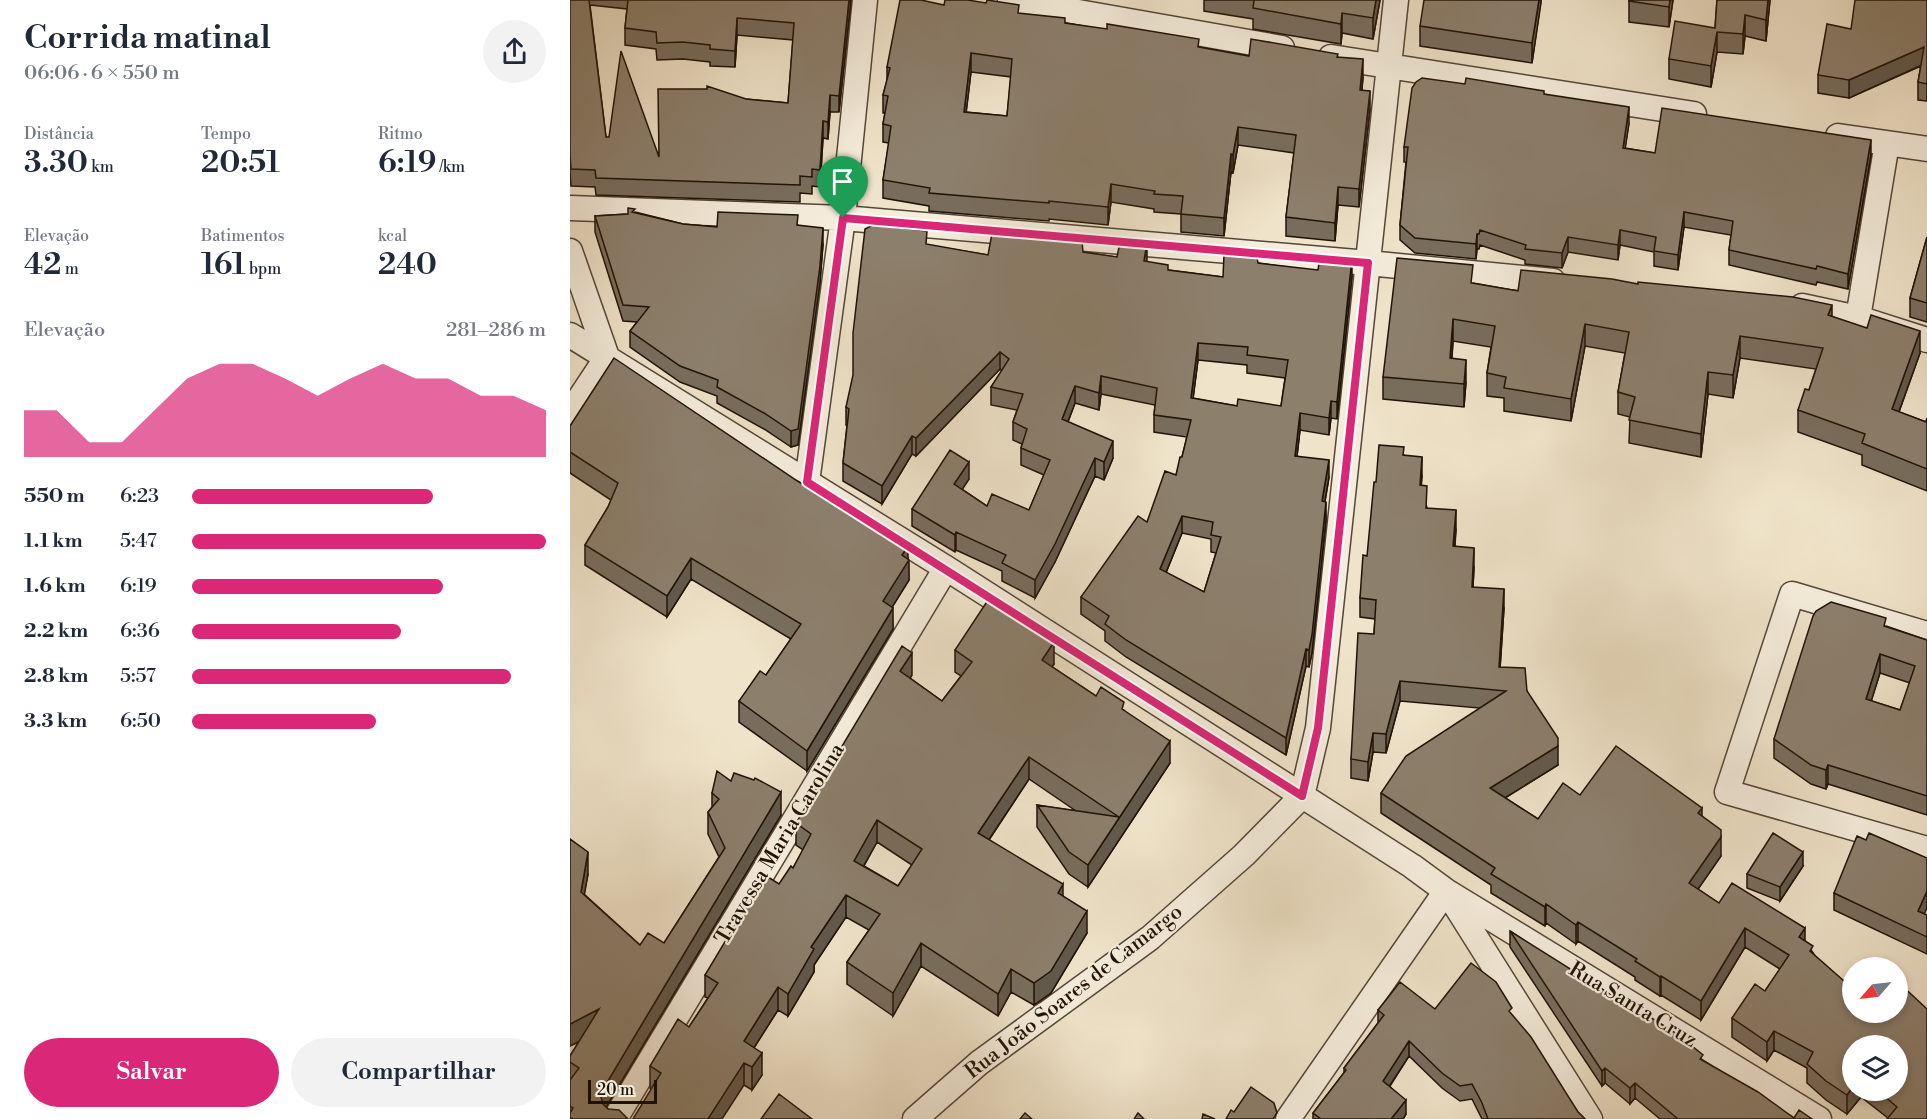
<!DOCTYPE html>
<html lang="pt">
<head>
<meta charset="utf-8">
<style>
  body { margin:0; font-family:"Libre Bodoni",serif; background:#f2f2f3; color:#1f2937; height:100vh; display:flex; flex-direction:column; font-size:22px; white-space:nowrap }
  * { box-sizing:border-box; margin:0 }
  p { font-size:20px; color:#747a83 }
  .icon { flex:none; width:33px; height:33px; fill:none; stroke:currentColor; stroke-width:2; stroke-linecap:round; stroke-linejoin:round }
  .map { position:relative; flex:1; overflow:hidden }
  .sheet { display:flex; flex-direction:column; background:#fff; width:570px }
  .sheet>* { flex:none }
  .needle { width:39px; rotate:242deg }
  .fabs { position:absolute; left:1272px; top:957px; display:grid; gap:12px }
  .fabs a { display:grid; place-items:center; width:66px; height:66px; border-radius:50%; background:#fff; box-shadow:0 3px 9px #0003; font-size:30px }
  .scale { position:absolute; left:18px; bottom:15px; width:69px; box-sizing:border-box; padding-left:6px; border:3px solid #211207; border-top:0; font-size:16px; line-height:21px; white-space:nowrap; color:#211207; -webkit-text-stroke:4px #f5eddc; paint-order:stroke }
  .pin { position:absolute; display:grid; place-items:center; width:51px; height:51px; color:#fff; margin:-62px -26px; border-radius:50% 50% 50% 0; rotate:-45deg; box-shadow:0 0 6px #0007 }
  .pin .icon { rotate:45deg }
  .round { display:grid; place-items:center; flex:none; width:63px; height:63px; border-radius:32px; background:#f2f2f3 }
  .headline { display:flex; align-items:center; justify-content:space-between; height:102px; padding:0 24px }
  h1 { font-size:33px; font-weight:600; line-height:45px }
  .figures { display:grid; grid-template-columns:repeat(3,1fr); gap:9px; height:102px; padding:6px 24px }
  .figures div { display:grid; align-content:center }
  .figures b { font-size:30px; font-weight:600 }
  .figures small { font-size:16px; font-weight:400 }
  .figures p { font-size:16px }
  .chart { height:168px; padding:12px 24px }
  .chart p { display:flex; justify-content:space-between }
  .chart svg { width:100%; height:108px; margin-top:6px; fill:#db2777; opacity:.7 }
  .cta { display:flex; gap:12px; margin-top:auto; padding:12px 24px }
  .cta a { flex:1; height:69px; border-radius:36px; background:#db2777; color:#fff; font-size:24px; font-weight:600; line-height:69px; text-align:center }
  .cta a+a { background:#f2f2f3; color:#1f2937 }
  ul { padding:0 24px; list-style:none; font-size:20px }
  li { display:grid; grid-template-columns:96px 72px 1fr; align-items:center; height:45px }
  li i { height:15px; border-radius:8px; background:#db2777 }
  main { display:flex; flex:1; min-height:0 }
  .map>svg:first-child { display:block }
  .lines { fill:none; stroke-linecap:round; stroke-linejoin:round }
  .minor-casing { stroke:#544638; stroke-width:27 }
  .minor { stroke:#f5eddc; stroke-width:24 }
  .wall { fill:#786d5d; stroke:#211207; stroke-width:1.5; fill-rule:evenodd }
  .shaded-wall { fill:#62594c; stroke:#211207; stroke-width:1.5 }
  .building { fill:#8c7f6c; stroke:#211207; stroke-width:1.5; fill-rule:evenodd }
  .route-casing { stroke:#fff; stroke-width:12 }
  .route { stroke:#db2777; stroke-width:8 }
  .labels { text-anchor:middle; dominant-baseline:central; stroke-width:4.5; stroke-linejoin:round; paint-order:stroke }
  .street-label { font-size:21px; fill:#211207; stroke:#f5eddc }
</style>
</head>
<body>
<main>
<section class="sheet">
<div class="headline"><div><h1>Corrida matinal</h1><p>06:06 · 6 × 550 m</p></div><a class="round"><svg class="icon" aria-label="share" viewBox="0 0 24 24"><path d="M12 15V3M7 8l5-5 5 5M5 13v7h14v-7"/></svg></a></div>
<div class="figures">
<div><p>Distância</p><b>3.30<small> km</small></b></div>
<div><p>Tempo</p><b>20:51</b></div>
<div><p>Ritmo</p><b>6:19<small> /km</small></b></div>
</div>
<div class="figures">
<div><p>Elevação</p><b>42<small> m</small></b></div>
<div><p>Batimentos</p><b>161<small> bpm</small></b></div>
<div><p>kcal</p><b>240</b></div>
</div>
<div class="chart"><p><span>Elevação</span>281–286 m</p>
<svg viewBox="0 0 160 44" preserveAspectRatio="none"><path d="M0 44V25L10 25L20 38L30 38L40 25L50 12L60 6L70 6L80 12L90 19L100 12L110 6L120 12L130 12L140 19L150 19L160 25V44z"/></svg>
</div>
<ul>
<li><b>550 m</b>6:23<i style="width:68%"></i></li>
<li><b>1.1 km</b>5:47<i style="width:100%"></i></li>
<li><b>1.6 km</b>6:19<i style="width:71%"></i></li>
<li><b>2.2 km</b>6:36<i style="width:59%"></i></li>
<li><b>2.8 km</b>5:57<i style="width:90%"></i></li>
<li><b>3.3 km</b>6:50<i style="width:52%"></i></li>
</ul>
<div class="cta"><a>Salvar</a><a>Compartilhar</a></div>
</section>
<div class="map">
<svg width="1357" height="1119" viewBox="0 0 1357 1119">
  <rect width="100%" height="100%" fill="#efe3c9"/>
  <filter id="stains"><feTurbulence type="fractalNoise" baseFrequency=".00333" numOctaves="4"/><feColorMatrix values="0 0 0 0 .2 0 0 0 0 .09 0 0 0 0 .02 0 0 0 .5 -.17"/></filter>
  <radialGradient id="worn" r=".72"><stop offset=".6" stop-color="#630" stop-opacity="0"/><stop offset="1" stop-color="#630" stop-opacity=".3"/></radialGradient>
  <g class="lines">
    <defs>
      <path id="minor" d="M440,0L712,48
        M761,57L1124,114
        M1268,136L1357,149
        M0,208L273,218L798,263L983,281
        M0,251L37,357L0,413
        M1232,306L1288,318L1357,340
        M1288,318L1317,143
        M0,335L376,568L842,866L876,891L1249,1119
        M237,482L273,218L295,0
        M1357,634L1222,594L1157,792L1357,849
        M879,895L1020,1119
        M45,1119L376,568
        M345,1119L409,1063L580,938L674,855L732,796L748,728L826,0
        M718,1119L876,891"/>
    </defs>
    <use href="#minor" class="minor-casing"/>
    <use href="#minor" class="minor"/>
  </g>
  <path class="wall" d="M0,0H281L269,112H260L258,139L253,138L250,187L242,186V194L230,193V202L26,195L25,187L1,186L0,172ZM20,5L57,9L55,28V45L86,49L87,60L113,59L140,62V66L165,67L167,35L223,40L218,103L176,99L88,156L36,137Z
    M634,0H810L803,39L772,33L771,44L683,29V19L634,11Z
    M971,0L962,63L850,46V26Z
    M1059,0H1103L1099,27L1059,22Z
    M1147,0H1200L1196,41L1175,36L1173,54L1147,52L1141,87L1099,79V59L1145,28Z
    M1357,0V101L1348,100V82L1351,66L1279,98L1248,93V75L1281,29Z
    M374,5L449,14L495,23L679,56L768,57L793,77L792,90L800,109L789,207L768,205L765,241L716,236V217L724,153L668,145L663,173L661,172L654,236L611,232V214L584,212V209L541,202L538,225L479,219V221L359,211V206L313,198V180L319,143L313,142V124L315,113H313V95L317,81V67ZM401,72L441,77L437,116L396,112Z
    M974,94L1059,123L1055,148L1085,153L1301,155L1278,289L1247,282L1246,285L1159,265V250L1161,235L1114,227L1108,270L1084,266V252L1050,245L1048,260L998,252L992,268L955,264V260L910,245L909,249H907L906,259L845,253L830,240V225L836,162H834V147Z
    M65,212L113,224L147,227L228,225L253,244L250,282L228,445L221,447L194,429L147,403V396L110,382L60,347V331L67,322L53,321L25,232V216L58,214Z
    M1357,237V322L1340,317V298Z
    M478,240L513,252L576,262L598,270L653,277L688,263L782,276L767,419L761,418L759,435L730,430L727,456L759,477L755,502L756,520L742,653L739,667L736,666L716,755L556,657L535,641V631L511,614V597L577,522L606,475L612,457L617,437L584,432V415L585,405L531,394L529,410L505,403L498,422L543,458L534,480L525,476L485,562L465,598L432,581V571L386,550L385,552L342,526V509L399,479L392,489L417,506L459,510L474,475L451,465V448L452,444L443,440V422L447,410L421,405V387L432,371L430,369L346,456L342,454L312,504L273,481V463L277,425H276V407L357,245L418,255ZM628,360L677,365V373L715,378L711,406H667L623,398ZM612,533L641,539V552L646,553L634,592L596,573Z
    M903,283L948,291L1262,317L1350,353L1329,412L1356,422L1357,418V491L1292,465V455L1228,432V410L1239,390L1246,369L1170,358L1163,398L1138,394L1131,457L1059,443L1060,417L1048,414V392L1055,353L1015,346L1001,421L934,411V398L917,396V373L921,347L883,341L882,358L896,382L894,407L813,399V377Z
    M0,426L338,558L339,580L322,607L323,629L237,771L169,722V701L196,675L221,639L121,579L97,617L15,565V545L38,507L41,500L0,473Z
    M834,455L852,476L851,485L857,508L886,529L885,546L904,567L903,587L934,608L930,667L957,691L988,765L935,798L968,819L1010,795L1132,816L1151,856L1128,889L1149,903L1235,941L1357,1119L1318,1118L1291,1097L1277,1114L1256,1100L1237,1083V1068L1204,1050L1197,1061L1162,1037V1018L1195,991L1210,969L1175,947L1131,1020L1091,995L1090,996L1065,980V977L1008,941L1006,944L976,923L975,926L921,893V885L811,813V793L910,708L830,701L816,753L803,752L798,781L781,778V759L804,634L805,619L790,617V598L797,556ZM1282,1046L1328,1090H1282Z
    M1316,626L1357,640V815L1258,784L1256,789L1241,784L1204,758V739ZM1310,673L1340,683L1330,710L1301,701Z
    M385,650L484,664L482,667L526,696L554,710L600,763L518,887L499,874L467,827V805L506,811L459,779L419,840L493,896L517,933L481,993L464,1005L441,992L428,1016L351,966L323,1016L277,984V962L299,930L276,917L244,965V972L218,1016L208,1010L184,1048L192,1075L182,1090L174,1085L81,1089L80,1088V1066L119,1027L138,998L135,997V975L223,868L233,850L226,845V823L342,675L340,678L372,701L391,676L385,672ZM307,842L342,865L328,886L294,866Z
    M142,793L211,815L36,1107L38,1109L58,1119H0V1056L9,1042L0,1046V839L18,874L14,894L70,945L94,943L149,857L138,834V812L142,807Z
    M1233,866L1210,901L1177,888V874Z
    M1264,893L1357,915V954L1264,910Z
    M940,931L1133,1060L1224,1118L1242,1119H1090L1065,1098L1060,1104L1035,1083L1032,1086L940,947Z
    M865,1009L942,1015L1008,1112L1015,1119H912L902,1099L890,1101L872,1088L839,1056L820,1086L836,1114L833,1119H743V1113L774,1073V1068L808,1023V1010Z"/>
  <path class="shaded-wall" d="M279,0H281L269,112V96Z
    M806,0H810L803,39V18Z
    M969,0H971V3L962,63V43Z
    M1100,0H1103L1099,27V7Z
    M1198,0H1200L1196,41V20Z
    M772,13V33L771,44V24Z
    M1175,15V36L1173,54V34Z
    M167,18V35L165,67V51Z
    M1147,32V52L1141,87V66Z
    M1354,47V64L1279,98V80Z
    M401,53V72L394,131V112Z
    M793,59V77L790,108V90Z
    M800,91V109L789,207V189Z
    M260,95V112L258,139V122Z
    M1059,107V123L1053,163V148Z
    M253,121V138L250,187V170Z
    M668,127V145L663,173V155Z
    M1301,140V155L1278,289V274Z
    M661,154V172L654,236V218Z
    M541,184V202L538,225V207Z
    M768,187V205L765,241V223Z
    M1114,212V227L1108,270V255Z
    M253,228V244L250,282L228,445L221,447V431Z
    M1050,230V245L1048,260V245Z
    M907,234V249L906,259V244Z
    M998,237V252L992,268V253Z
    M577,242V260L574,279V261Z
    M782,258V276L767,419V402Z
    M1262,305V327L1258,315Z
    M883,319V341L880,380V358Z
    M1015,324V346L1001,421V399Z
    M1350,331V353L1322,431V409Z
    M1170,336V358L1163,398V375Z
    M628,343V360L621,415V398Z
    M430,352V369L346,456V438Z
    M896,360V382L894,407V384Z
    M1138,372V394L1131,457V434Z
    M531,376V394L529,410V393Z
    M505,386V403L492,437V419Z
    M761,401V418L759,435V418Z
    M730,413V430L725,474V456Z
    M342,436V454L312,504V486Z
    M543,441V458L534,480V462Z
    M852,457V476L850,504V485Z
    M525,458V476L485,562L465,598V580Z
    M759,460V477L752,518V501Z
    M399,462V479L384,502V484Z
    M756,502V520L742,653L739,667V650Z
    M886,510V529L883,565V546Z
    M612,516V533L590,587V569Z
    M386,532V550L385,552V535Z
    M338,546V562L339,560V580L313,622V601L332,555Z
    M904,548V567L902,606V587Z
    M121,558V579L97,617V596Z
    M934,589V608L929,686V667Z
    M323,608V629L237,771V751Z
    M484,642V664L472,682V660Z
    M736,649V666L716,755V738Z
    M342,653V675L330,693V671Z
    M1310,654V673L1296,718V699Z
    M830,681V701L816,753V734Z
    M803,733V752L798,781V762Z
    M600,741V763L518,887V865Z
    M988,746V765L920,807V788Z
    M459,757V779L408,856V833Z
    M1258,765V784L1256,789V770Z
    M211,792V815L33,1112L31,1097L33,1089Z
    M1132,808V827L1128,813Z
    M307,820V842L284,883V861Z
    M1151,837V856L1119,902V883Z
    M18,852V874L11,914V892Z
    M1233,852V866L1210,901V887Z
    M493,884V906L488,893Z
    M1357,891V908L1348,928V911Z
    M276,895V917L244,965V972L218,1016V994L241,947Z
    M976,904V923L975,926V907Z
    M517,911V933L481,993L464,1005V983Z
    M1008,922V941L1006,944V925Z
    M1175,928V947L1131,1020V1001Z
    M1235,928V947L1229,937Z
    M351,943V966L323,1016V993Z
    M441,969V992L428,1016V994Z
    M1091,976V995L1090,996V977Z
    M208,987V1010L174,1063V1085L152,1119H138L174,1041Z
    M29,1009V1031L0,1046V1024Z
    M1204,1031V1050L1197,1061V1042Z
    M839,1041V1056L813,1096V1081Z
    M192,1053V1075L182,1090V1067Z
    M1035,1068V1083L1032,1086V1071Z
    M1065,1083V1098L1060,1104V1088Z
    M1282,1088V1090H1291V1097L1277,1114V1095Z
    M836,1100V1114L833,1119H821Z"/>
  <path class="building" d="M0,0H19L36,137H39L51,51L89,157L88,89H137V86L176,99L218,103L224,23L167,18L165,51L140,49V45L113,42L87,43L86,32L55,28L58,0H279L269,96L260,95L258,122L253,121L250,170L242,169V177L230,176V185L26,178L25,170L1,169L0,155Z
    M330,0H351L374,5L375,0H398L416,3L417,0L449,5L448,13L495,18V23L537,29V24L629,39L628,47L679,56L681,39L768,54L767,57L793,59L790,90L800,91L789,189L768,187L765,223L716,217L726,135L668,127L663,155L661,154L654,218L611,214L613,196L584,194L585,191L541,184L538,207L479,201V203L359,193L360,188L313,180L321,126L313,124L318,96L313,95L320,68L317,67ZM401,53L442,59L437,116L394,112Z
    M684,0H806L803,18L772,13L771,24L683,8Z
    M854,0H969L962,43L850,26Z
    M1059,0H1100L1099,7L1059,1Z
    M1147,0H1198L1196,20L1175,15L1173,34L1147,32L1141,66L1099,59L1105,21L1145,28Z
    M1285,0H1357V84L1348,82L1354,47L1279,80L1248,75L1257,24L1281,29Z
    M852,78L895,84L896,78L974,91V94L1059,107L1053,148L1085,153L1092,108L1301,140L1278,274L1247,266L1246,269L1159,250L1163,221L1114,212L1108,255L1084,251L1086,237L1050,230L1048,245L998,237L992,253L955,249L956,245L910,230L909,234H907L906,244L845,238L830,225L838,147H834L842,88L846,82Z
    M58,208L65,209L62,212L113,224L147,227L148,212L228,215L227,225L253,228L250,266L228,429L221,431L194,413L147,387L148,380L110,366L60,331L79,307L53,305L25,216L58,214Z
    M303,225L357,231L356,244L418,255L423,228L478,232V240L512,241L513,252L547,257L550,242H577L574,261L598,265V270L653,277L654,255L687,257L688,263L748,270L750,256L782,258L767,402L761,401L759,418L730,413L725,456L759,460L752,501L756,502L742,635L739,650L736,649L716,738L556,640L535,624L539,616L511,597L568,516L577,522L595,471L606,475L610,457H612L621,420L584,415L587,388L531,376L529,393L505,386L492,419L543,441L534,462L525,458L485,544L465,580L432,563L436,555L386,532L385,535L342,509L380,450L399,462L384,484L417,506L422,494L459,510L480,460L451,448L457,429L443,422L453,394L421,387L439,359L430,352L346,438L342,436L312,486L273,463L279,409L276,407L283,375V333L295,229ZM628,343L678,347L677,355L718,360L711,406L668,399L667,406L621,398ZM612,516L643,522L641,535L651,537L634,592L590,569Z
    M1357,237V303L1340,298Z
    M827,258L903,265L901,283L948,291L951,270L1042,279L1068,284V282L1223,297L1262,305L1258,315L1297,328L1301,315L1350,331L1322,409L1356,422L1357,418V469L1292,443L1295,434L1228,410L1235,389L1239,390L1253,348L1170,336L1163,375L1138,372L1131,434L1059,420L1065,397L1048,392L1059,332L1015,324L1001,399L934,388L936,377L917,373L925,326L883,319L880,358L896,360L894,384L813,377Z
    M44,358L226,480L304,528L338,546L332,555L339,560L313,601L323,608L237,751L169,701L190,671L196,675L231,624L121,558L97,596L15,545L38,507L48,483L0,452V426Z
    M809,445L834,447L833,455L852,457L850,485L857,486L856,508L886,510L883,546L904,548L902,587L934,589L929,667L955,668L957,691L988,738V746L920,788L968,819L993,783L1010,795L1046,746L1132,808L1128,813L1151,830V837L1119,883L1149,903L1162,883L1235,928L1229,937L1243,946L1240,951L1282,988V1012H1328V982L1357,1009V1119H1317L1327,1107L1307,1090H1328V1046H1282V1088L1277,1095L1256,1081L1237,1064L1243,1052L1204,1031L1197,1042L1162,1018L1185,984L1195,991L1219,955L1175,928L1131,1001L1091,976L1090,977L1065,961L1067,959L1008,922L1006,925L976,904L975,907L921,874L925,868L811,793L836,756L936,691L830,681L816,734L803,733L798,762L781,759L788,633L804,634L806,600L790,598L793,555L797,556L804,482H806Z
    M420,597L484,642L472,660L526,696L531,687L554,702L552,709L600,741L518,865L499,852L467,805L549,817L459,757L408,833L493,884L488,893L517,911L481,971L464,983L441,969L428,994L351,943L323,993L277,962L310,914L276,895L241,947L244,949L218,994L208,987L174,1041L192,1053L182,1067L174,1063L138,1119H63L91,1073L80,1066L108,1019L119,1027L148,983L135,975L195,875L209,884L221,866L223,868L241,834L226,823L332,646L342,653L330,671L372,701L402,662L385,650ZM307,820L352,849L328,886L284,861Z
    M1261,602L1316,618L1314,626L1357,640V796L1258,765L1256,770L1241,765L1204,739L1243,616L1246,611ZM1310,654L1345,666L1330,710L1296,699Z
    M147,771L161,781L164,773L184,780L185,778L211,792L33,1089L31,1097L33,1104L38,1109L49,1110L58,1119H3L0,1117V1113L3,1108L0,1106V1080L9,1068L0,1062V1056L29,1009L0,1024V839L18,852L11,892L70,945L78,933L94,943L155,848L138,812L149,799L142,793Z
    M1203,833L1233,852L1210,887L1177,874Z
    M1299,833L1357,858V891L1348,911L1357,915V937L1264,893L1287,836L1296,840Z
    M940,931L1034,990L1078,1021L1080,1017L1106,1033L1133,1055L1130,1059L1188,1092L1224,1118L1229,1110L1242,1119H1108L1065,1083L1060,1088L1035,1068L1032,1071Z
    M901,963L926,982L942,1008L939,1011L961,1037L1008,1112L1015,1119H918L912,1103L902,1084L890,1086L872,1073L839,1041L813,1081L836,1100L821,1119H751L743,1113L776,1070L774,1068L814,1015L808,1010L830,982L865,1009Z
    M681,1087L704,1103L707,1113L703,1119H656L661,1110L664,1112Z
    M209,1094L242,1119H191Z
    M455,1113L462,1119H450Z
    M568,1113L574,1119H564Z
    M633,1114L645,1119H632Z"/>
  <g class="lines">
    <defs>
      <path id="route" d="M273,218L798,263L748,728L732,796L237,482Z"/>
    </defs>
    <use href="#route" class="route-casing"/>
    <use href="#route" class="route"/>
  </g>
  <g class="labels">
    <g class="street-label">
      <text transform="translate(210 844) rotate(-59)">Travessa Maria Carolina</text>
      <text transform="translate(504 992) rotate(-38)">Rua João Soares de Camargo</text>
      <text transform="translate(1063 1005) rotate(31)">Rua Santa Cruz</text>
    </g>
  </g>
  <rect width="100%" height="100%" filter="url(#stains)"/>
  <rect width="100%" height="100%" fill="url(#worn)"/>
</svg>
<div class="fabs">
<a><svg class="needle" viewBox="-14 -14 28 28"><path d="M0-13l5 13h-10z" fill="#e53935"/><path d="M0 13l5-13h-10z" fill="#747a83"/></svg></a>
<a><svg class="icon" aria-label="layers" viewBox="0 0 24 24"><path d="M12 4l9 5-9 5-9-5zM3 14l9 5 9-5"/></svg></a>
</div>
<div class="scale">20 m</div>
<div class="pin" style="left:273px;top:218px;background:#1e9e55"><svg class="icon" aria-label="arrive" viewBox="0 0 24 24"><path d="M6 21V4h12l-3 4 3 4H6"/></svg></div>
</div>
</main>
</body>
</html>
